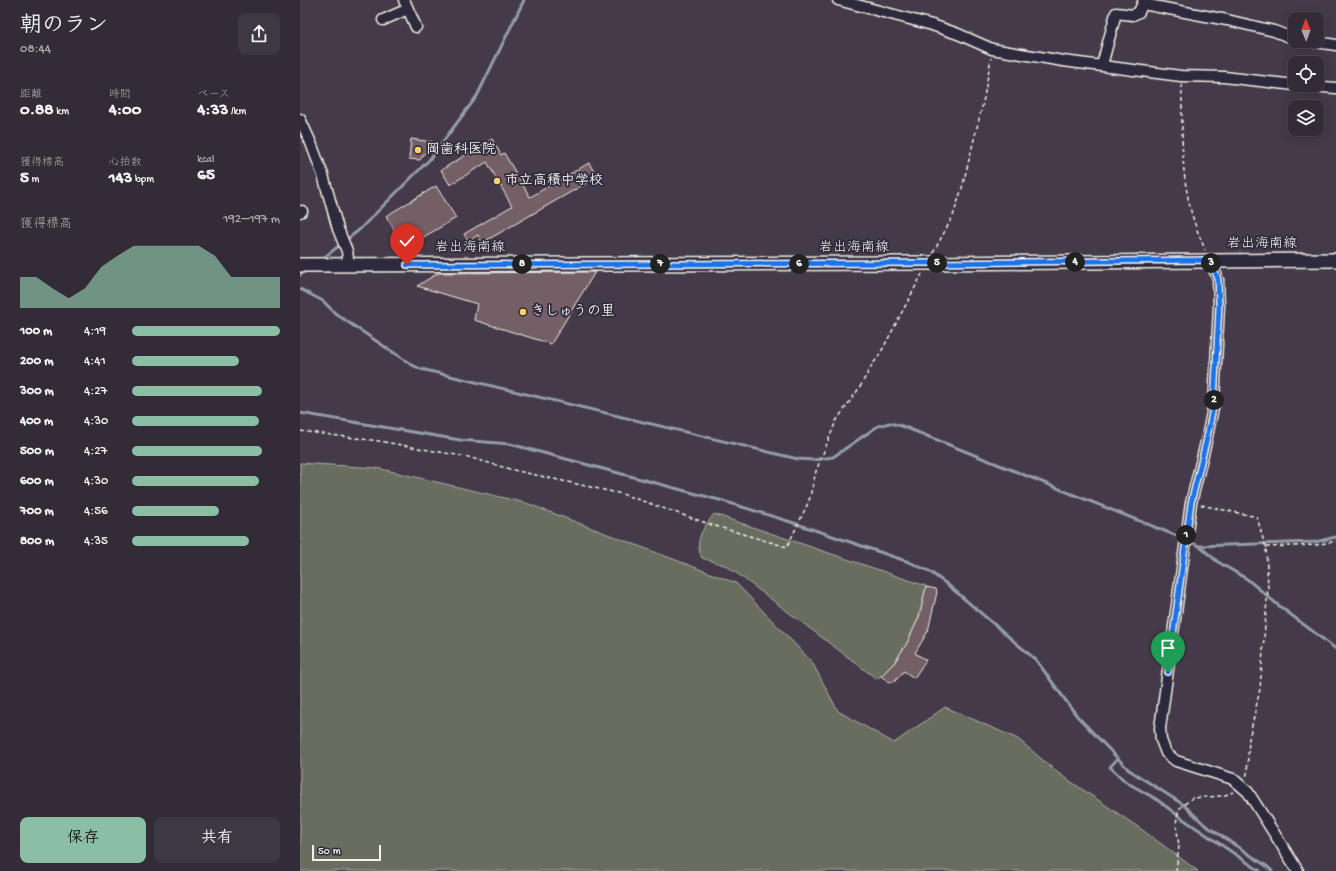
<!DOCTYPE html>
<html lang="ja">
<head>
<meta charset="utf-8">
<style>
  body { margin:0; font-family:"Gochi Hand","Klee One",sans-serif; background:#3e3842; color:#f1f3f6; height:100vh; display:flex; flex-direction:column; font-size:15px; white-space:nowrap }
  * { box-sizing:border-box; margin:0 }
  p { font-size:13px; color:#a9a7ad }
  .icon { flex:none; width:22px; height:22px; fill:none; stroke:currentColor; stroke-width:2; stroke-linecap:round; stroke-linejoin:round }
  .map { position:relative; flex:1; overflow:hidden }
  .panel { display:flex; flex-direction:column; background:#332c37; width:300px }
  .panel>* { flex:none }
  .needle { width:26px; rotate:359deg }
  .tools { position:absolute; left:988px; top:12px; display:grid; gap:8px }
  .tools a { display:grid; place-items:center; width:36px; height:36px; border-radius:8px; background:#332c37; box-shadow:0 2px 10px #0003,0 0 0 1px #4e4852; font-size:20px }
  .scale { position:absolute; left:12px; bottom:10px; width:69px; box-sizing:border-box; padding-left:4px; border:2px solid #f4f1e8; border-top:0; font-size:11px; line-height:14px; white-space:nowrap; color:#f4f1e8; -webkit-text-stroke:3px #2f2a3d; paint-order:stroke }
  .pin { position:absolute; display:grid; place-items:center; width:34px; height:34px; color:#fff; margin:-41px -17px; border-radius:50% 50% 50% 0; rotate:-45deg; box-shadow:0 0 4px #0007 }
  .pin .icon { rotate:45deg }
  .km { position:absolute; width:20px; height:20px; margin:-10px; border-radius:50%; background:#222; color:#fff; font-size:11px; line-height:20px; text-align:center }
  .round { display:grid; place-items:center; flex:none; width:42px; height:42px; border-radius:8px; background:#3e3842 }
  .head { display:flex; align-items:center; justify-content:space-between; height:68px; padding:0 20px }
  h1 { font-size:22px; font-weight:700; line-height:30px }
  .figures { display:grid; grid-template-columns:repeat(3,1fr); gap:6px; height:68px; padding:4px 20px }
  .figures div { display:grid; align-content:center }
  .figures b { font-size:17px; font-weight:700 }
  .figures small { font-size:11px; font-weight:400 }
  .figures p { font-size:11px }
  .chart { height:112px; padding:8px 20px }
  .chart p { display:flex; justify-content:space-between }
  .chart svg { width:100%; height:72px; margin-top:4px; fill:#8abfa5; opacity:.7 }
  .cta { display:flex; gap:8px; margin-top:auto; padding:8px 20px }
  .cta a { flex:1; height:46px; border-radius:8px; background:#8abfa5; color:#111; font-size:16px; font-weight:700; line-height:46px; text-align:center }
  .cta a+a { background:#3e3842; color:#f1f3f6 }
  ul { padding:0 20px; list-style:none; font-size:13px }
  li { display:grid; grid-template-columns:64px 48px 1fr; align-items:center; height:30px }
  li i { height:10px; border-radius:5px; background:#8abfa5 }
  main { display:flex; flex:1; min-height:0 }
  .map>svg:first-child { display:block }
  .green { fill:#696d5f; stroke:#aeafa4 }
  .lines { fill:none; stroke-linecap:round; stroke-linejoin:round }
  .stream { stroke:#959ca9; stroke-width:3 }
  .building { fill:#755e66; stroke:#f4f1e8 }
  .minor-casing { stroke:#f4f1e8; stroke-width:13 }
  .major-casing { stroke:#f4f1e8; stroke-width:16 }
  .path { stroke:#f4f1e8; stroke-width:1.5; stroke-dasharray:4 3; stroke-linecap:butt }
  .minor { stroke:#2f2a3d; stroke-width:10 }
  .major { stroke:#2f2a3d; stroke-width:13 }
  .route-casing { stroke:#fff; stroke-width:8 }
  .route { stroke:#1a73e8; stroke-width:5 }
  .poi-dot { fill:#ffd166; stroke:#2f2a3d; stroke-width:1.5 }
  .labels { text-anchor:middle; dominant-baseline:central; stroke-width:3.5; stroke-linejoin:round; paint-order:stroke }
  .poi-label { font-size:14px; font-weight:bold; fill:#f4f1e8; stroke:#2f2a3d; text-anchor:start }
  .street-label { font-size:14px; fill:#f4f1e8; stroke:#2f2a3d }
</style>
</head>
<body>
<main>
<section class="panel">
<div class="head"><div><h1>朝のラン</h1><p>08:44</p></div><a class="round"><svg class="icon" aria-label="share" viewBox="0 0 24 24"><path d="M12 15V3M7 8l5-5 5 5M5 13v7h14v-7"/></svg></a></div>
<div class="figures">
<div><p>距離</p><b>0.88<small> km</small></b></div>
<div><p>時間</p><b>4:00</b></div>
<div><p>ペース</p><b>4:33<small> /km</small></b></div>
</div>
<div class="figures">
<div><p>獲得標高</p><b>5<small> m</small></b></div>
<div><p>心拍数</p><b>143<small> bpm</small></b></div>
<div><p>kcal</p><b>65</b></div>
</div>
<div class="chart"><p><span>獲得標高</span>192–197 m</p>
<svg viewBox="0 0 160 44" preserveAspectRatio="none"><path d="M0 44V25L10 25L20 32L30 38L40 32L50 19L60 12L70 6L80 6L90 6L100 6L110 6L120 12L130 25L140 25L150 25L160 25V44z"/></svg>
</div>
<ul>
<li><b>100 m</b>4:19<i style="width:100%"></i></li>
<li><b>200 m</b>4:41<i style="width:72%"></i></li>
<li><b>300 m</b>4:27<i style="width:88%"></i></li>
<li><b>400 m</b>4:30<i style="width:86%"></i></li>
<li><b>500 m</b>4:27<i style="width:88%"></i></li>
<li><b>600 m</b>4:30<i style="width:86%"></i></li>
<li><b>700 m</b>4:56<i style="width:59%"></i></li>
<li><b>800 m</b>4:35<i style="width:79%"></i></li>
</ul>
<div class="cta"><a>保存</a><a>共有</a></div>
</section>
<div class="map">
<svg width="1036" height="871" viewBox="0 0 1036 871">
  <rect width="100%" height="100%" fill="#443a49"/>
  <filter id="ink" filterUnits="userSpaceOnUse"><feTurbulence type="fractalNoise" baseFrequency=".025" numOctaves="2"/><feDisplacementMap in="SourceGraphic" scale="8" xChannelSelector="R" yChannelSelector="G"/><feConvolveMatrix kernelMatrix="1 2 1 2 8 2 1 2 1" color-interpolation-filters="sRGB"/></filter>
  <g filter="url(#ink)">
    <path class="green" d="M0,463L77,468L226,503L436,583L512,662L538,711L594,743L645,707L718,739L758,773L841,829L898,871H0Z
      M414,514L626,586C623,611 610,645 593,664C589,669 583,674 577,679L427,566L402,558C393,539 404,528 414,514Z"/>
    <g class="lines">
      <path class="stream" d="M21,260L59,230L130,159L177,96L224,0
        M0,275L7,270
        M0,289L23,301L36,314L112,365L121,369L498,459L513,460L533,457L578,426L590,423L602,426L882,538L899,546L918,562L947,579L978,605L1036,649
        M0,413L160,440L210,444L423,501L494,523L609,562L629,571L648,585L736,660L777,716L829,770L884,805L905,825L968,867L972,871
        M899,546L1015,542L1036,537
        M817,759L810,767L826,782L856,799L880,817L960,871"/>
    </g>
    <path class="building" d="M111,139L133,142L120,160L109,159Z
      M192,139L201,155L204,153L230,197L289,163L297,177L182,243L178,235L168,241L164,234L212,206L187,162L150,185L141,170Z
      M136,186L156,218L105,248L86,216Z
      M295,272L251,344L174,320L177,304L117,286L138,273Z
      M626,587L636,589L637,592L628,631L615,653L626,660L614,678L604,671L594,682H589L581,676L594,663L607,643L619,617Z"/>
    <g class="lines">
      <defs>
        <path id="minor" d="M104,0L116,27
          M538,0L632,25L658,34L692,49L763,61L849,72L881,76L924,77L995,85
          M843,4L927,20L974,31L995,39
          M83,20L108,9
          M1008,41L1036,45
          M802,65L816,13L833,15L839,12L844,0
          M997,85L1036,88
          M0,119L11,143L23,175L38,229L47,251L49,265
          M0,212L2,211
          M910,260L918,279L919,306L914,403L906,442L891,503L860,728L861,740L866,753L876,761L933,779L948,792L998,871"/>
        <path id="major" d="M0,265L627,263L1036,260"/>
      </defs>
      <use href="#minor" class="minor-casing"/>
      <use href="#major" class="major-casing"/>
      <path class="path" d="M882,84C882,129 880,175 893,218C896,229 901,239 905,250
        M633,253L653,216L662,188L683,103L691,58
        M0,431L79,441L168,457L213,470L322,494L412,525L487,547L509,501L516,471L536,421L560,387L572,365L579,356L622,274
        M901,505L957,517L963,539L966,547L968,587L960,689L949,739L947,774L945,778
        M966,547L1016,545L1036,541
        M876,871L879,846L876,823L879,809L892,798L923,796L933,792"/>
      <use href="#minor" class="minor"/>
      <use href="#major" class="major"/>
    </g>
  </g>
  <g class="lines" filter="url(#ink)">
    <defs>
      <path id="route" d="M107,265L627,263L910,260L918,279L919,306L914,403L906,442L891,503L868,672"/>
    </defs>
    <use href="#route" class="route-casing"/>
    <use href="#route" class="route"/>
  </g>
  <g class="poi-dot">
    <circle cx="118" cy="150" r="4"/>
    <circle cx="197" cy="181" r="4"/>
    <circle cx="223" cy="312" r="4"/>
  </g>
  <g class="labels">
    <g class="poi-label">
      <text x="126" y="150">岡歯科医院</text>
      <text x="205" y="181">市立高積中学校</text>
      <text x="231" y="312">きしゅうの里</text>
    </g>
    <g class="street-label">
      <text x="962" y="244">岩出海南線</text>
      <text x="170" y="248">岩出海南線</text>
      <text x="554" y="248">岩出海南線</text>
    </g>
  </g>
</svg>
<div class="tools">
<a><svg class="needle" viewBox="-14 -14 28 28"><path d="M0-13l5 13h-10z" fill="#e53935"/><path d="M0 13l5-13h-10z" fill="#a9a7ad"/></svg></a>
<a><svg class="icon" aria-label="locate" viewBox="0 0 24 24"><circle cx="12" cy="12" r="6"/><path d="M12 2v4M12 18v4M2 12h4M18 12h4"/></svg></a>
<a><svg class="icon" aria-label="layers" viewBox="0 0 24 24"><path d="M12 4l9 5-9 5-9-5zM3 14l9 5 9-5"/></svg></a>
</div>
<div class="scale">50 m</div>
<div class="pin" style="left:868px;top:672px;background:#1e9e55"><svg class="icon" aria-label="arrive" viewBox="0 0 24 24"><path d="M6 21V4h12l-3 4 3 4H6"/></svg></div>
<div class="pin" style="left:107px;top:265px;background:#d93025"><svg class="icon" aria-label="check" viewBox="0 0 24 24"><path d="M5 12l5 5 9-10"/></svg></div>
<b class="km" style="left:886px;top:535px">1</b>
<b class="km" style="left:914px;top:400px">2</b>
<b class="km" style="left:911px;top:263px">3</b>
<b class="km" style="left:775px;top:262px">4</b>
<b class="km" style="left:637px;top:263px">5</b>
<b class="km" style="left:499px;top:264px">6</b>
<b class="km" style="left:360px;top:264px">7</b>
<b class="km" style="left:222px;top:264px">8</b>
</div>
</main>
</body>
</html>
